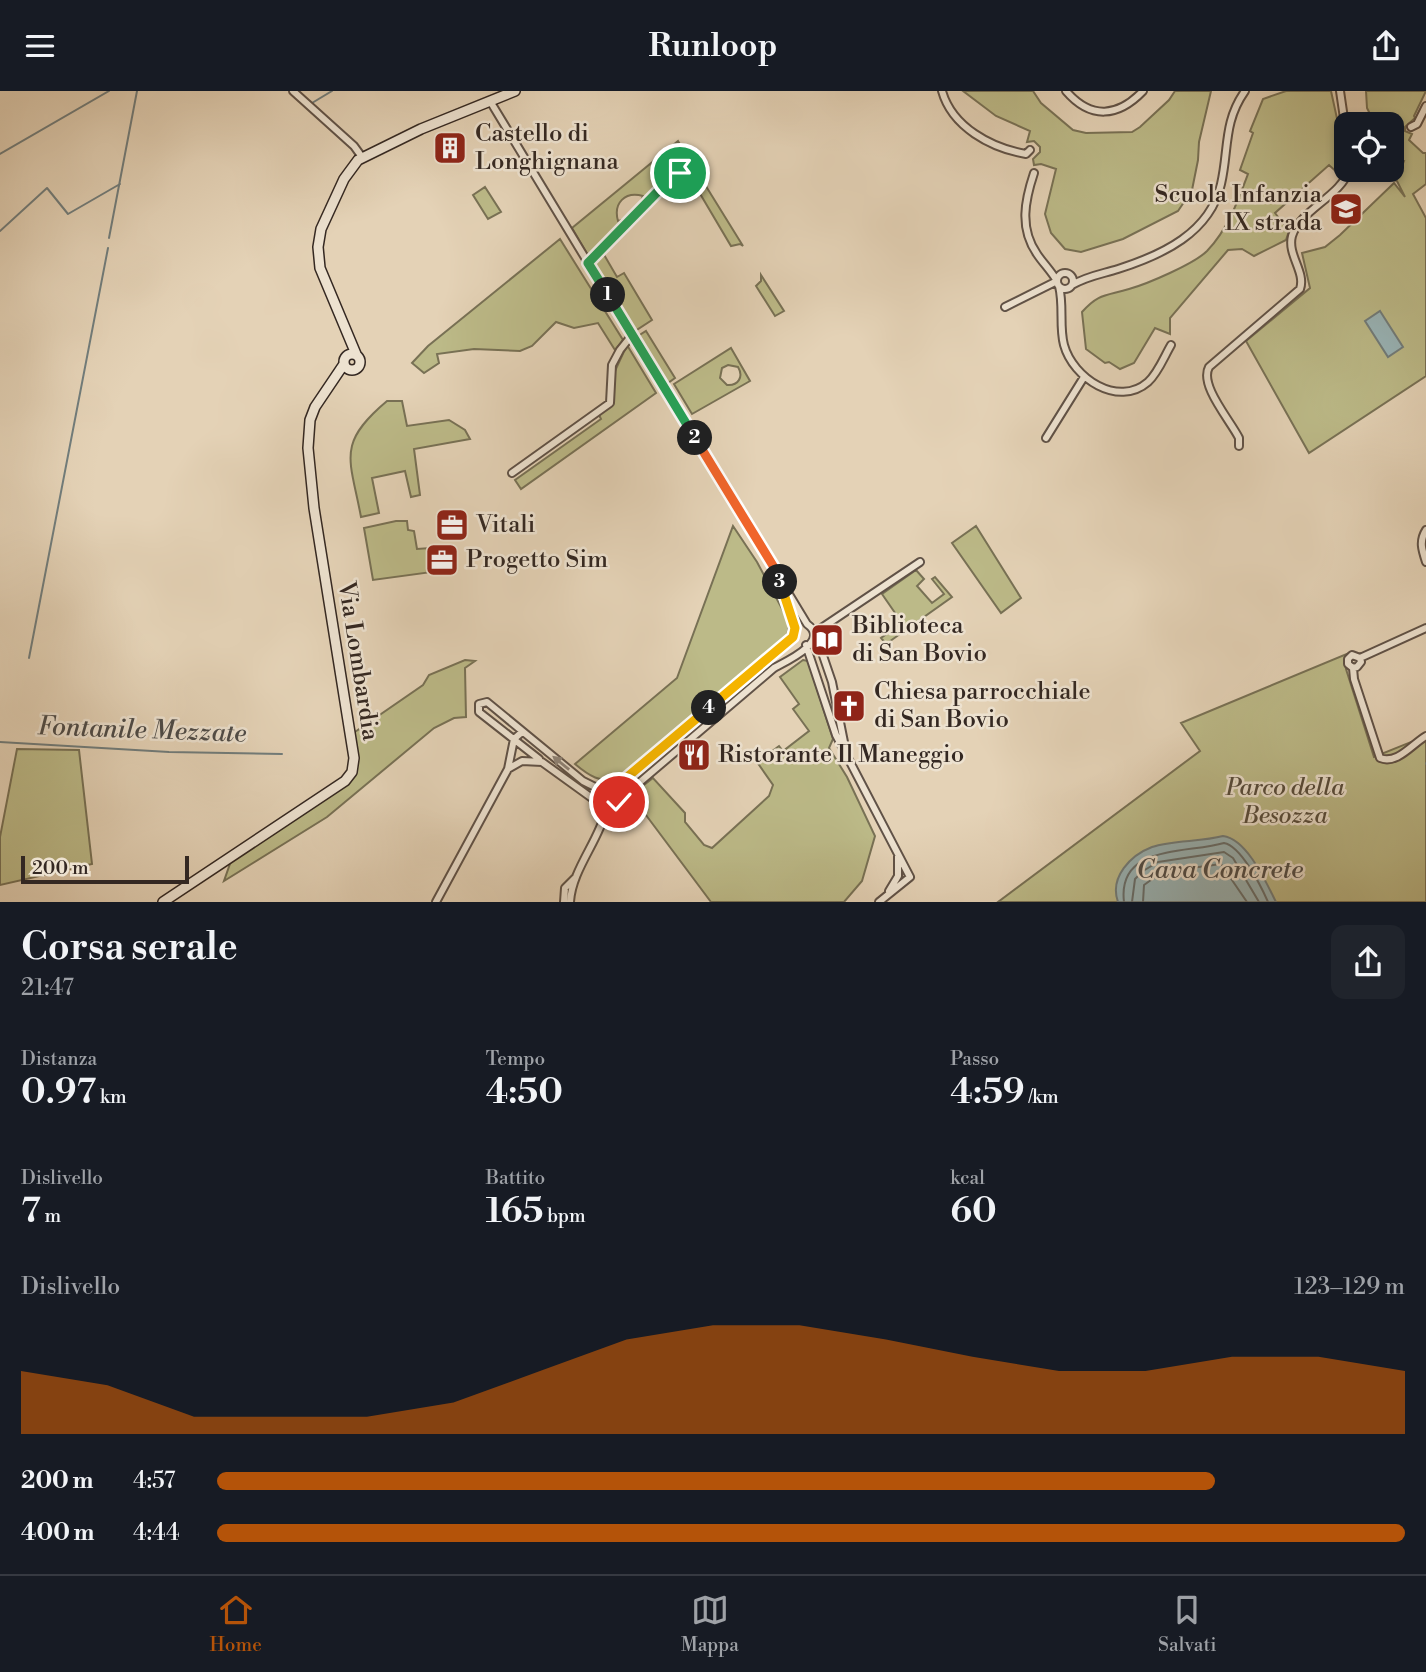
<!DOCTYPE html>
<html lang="it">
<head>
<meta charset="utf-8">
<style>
  body { margin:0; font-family:"Libre Bodoni",serif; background:#20242c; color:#f1f3f6; height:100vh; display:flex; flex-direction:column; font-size:26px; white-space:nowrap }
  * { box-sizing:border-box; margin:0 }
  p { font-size:23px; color:#9ea1a6 }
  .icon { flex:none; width:38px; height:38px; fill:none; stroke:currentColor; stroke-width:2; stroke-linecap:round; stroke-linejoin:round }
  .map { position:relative; height:811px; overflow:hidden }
  .panel { display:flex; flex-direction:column; background:#171b24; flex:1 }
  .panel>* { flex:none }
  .fabs { position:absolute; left:1334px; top:21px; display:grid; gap:14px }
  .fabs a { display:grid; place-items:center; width:70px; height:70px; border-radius:14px; background:#171b24; box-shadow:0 4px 10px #0003; font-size:35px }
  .scale { position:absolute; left:21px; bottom:18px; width:168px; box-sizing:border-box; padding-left:7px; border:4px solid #342822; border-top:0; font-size:19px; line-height:24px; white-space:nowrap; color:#342822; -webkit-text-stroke:5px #ede2d0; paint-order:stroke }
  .pin { position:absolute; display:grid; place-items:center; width:60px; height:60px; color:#fff; margin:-30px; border:4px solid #fff; border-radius:50%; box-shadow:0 2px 7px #0007 }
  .km { position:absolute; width:35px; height:35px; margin:-18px; border-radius:50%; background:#222; color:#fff; font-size:19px; line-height:35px; text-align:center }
  .round { display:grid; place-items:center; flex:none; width:74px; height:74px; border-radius:14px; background:#20242c }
  .overview { display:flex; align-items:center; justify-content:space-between; height:119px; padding:0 21px }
  h1 { font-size:38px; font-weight:600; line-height:52px }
  .metrics { display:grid; grid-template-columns:repeat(3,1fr); gap:10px; height:119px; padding:7px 21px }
  .metrics div { display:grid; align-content:center }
  .metrics b { font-size:35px; font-weight:600 }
  .metrics small { font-size:19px; font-weight:400 }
  .metrics p { font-size:19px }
  .chart { height:196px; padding:14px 21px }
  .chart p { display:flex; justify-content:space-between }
  .chart svg { width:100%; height:126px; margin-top:7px; fill:#b45309; opacity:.7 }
  ul { padding:0 21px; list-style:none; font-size:23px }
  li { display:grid; grid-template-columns:112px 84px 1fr; align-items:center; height:52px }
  li i { height:18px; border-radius:9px; background:#b45309 }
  header { display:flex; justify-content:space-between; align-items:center; height:91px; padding:0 21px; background:#171b24; font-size:32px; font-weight:600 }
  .menu { display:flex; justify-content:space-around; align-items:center; height:98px; border-top:2px solid #363941; background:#171b24; font-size:19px; color:#9ea1a6 }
  .menu a { display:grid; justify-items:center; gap:4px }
  .menu .active { color:#b45309 }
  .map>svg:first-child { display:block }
  .green { fill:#bcba88; stroke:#787155; stroke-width:2; fill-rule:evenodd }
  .water { fill:#99b5b8; stroke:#717d7c; stroke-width:2 }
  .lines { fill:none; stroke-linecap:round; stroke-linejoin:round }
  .shore { stroke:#666e6d; stroke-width:2 }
  .stream { stroke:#717d7c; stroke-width:2 }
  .street-casing { stroke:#605247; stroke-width:10 }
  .secondary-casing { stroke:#342822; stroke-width:12 }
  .street { stroke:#ede2d0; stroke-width:6 }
  .secondary { stroke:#ede2d0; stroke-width:9 }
  .oneway { fill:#908579 }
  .split-1-casing { stroke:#fff; stroke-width:14 }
  .split-2-casing { stroke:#fff; stroke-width:14 }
  .split-3-casing { stroke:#fff; stroke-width:14 }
  .split-4-casing { stroke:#fff; stroke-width:14 }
  .split-5-casing { stroke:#fff; stroke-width:14 }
  .split-1 { stroke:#22a559; stroke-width:9 }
  .split-2 { stroke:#22a559; stroke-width:9 }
  .split-3 { stroke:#f0652b; stroke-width:9 }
  .split-4 { stroke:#f5b400; stroke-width:9 }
  .split-5 { stroke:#f5b400; stroke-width:9 }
  .labels { text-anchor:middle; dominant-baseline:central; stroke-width:5; stroke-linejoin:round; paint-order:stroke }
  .poi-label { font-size:24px; fill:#342822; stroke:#ede2d0; text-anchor:start }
  .street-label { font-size:24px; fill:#342822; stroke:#ede2d0 }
  .park-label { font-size:24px; font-style:italic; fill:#564c3c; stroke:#ede2d0 }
  .water-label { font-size:26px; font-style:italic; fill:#4d4b48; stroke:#ede2d0 }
</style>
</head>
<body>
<header><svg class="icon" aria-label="menu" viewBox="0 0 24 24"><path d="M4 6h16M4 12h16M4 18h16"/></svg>Runloop<svg class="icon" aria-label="share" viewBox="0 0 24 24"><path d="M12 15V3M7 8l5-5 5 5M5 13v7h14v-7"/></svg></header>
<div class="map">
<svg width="1426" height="811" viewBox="0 0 1426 811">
  <rect width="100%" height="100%" fill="#e4d2b6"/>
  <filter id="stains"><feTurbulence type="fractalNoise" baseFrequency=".00286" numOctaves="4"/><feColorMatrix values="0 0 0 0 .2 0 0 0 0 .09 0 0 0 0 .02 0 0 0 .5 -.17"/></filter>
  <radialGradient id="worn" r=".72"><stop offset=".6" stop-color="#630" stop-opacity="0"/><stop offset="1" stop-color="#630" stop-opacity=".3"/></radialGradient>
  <path class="green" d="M963,0H1033L1041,12L1073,39L1086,42L1132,41L1140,36L1169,9L1175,0H1211L1199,51L1198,69L1192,99L1178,120L1123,148L1081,161L1065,158L1051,142L1045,123L1056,78L1041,73L1034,74L1033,68L1040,61V56L1034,50L1027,51L1030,40L996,25Z
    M1286,0H1331L1345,64V72L1340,84L1329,74L1275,122L1289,140L1286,149L1254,165L1242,158L1228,159L1170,227V243L1155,237L1134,272L1120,278L1109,271L1105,272L1086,258L1082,221C1099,202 1106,205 1129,198C1147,193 1194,173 1207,160C1228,138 1238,110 1248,83L1240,79L1253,42L1250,40L1263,8Z
    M1366,0H1426L1414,25L1415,27L1405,36V40L1412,43L1409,49L1423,62H1426V93L1413,103L1426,127V285L1309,362L1246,250L1310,197L1302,162L1325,156L1340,144L1394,92L1405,106L1397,90L1382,86L1378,81L1392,86V79L1400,80L1404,70L1396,68L1398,61L1391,59V33H1371L1372,27L1367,17Z
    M678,50L743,155L740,153L731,155L686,79L680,76L644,111L641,110L643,105C625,100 613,112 618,130L623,129L624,131L589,166L572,137Z
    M485,96L501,121L488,128L473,104Z
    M560,148L623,249L615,259L598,232L574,237L556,231L532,255L520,260L474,258L437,263L439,272L424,282L412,272L428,255Z
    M603,162L617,186L624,182L652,229L635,240L593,172Z
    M761,184L784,220L775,225L756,195L761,190Z
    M646,240L675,287L668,292L638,245Z
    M627,254L656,302L521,398L515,389L601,328L599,324L613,313L614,282Z
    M731,257L750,290L692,323L674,293ZM728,274L738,276C744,286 738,295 727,294L720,287L722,277Z
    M387,310H402L407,335L449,329L465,339L470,348L414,358L420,404L411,406L405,380L372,387L379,422L361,426C350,367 336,353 387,310Z
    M396,430H407L408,439L414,440L417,458L430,457L432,481L373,489L364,437Z
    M733,435L757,471L787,527L789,533L787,547L619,688C601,693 588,684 575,673L677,587Z
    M976,435L1021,507L1001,522L952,452Z
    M916,479L924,488L917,495L932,512L944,503L932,488L935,486L952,506L886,553L881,547L902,532L882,503Z
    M1349,562L1345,569L1346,578L1374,666L1426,645V811H998L1200,660L1181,632Z
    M465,569L475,570L465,577L466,626L454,627L434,637L327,726L224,790L231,770L348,692L352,643L423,594L429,584Z
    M803,569L808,570L833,648L829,657L847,686L875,745L862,790L844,811H711L631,704L653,687L685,722V731L704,754L712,757L769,705L773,694L757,671L779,655L783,660L809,640L793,618L799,613L780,586Z
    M17,658L79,659L92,773L0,794V746Z"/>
  <path class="water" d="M1380,220L1403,256L1388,266L1365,230Z
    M1223,745C1247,748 1266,791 1276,811H1118C1109,786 1131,764 1152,756C1172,749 1201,751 1223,745Z"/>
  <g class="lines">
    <path class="shore" d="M1124,811C1117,753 1187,763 1224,752C1241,755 1261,795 1268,811
      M1132,811L1135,788L1143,780L1158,771L1224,761L1233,767L1259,811
      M1143,811L1144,794L1162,781L1221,773L1247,811"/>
    <path class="stream" d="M312,12L332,0
      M0,63L109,0
      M0,140L47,97L68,123L120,93
      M109,147L137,0
      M29,567L108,157
      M0,651L169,661L282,663
      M1426,672V673"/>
    <defs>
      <path id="street" d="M293,0L354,55L362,66
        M942,0C952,36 991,57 1026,63L1030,59
        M1066,0C1091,29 1118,26 1143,0
        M1340,0L1346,41
        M490,10L807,533C831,550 787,570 774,577L620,708L616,716L612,719L601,718L596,710L542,671L522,670L508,678
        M1411,36L1417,33L1426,15
        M588,171L672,86L680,82
        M1057 190a8 8 0 1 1 16 0a8 8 0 1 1-16 0Z
        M1072,194C1087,185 1102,183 1118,178C1162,164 1210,142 1221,93C1229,59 1223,31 1245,0
        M1059,195C1064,215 1059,235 1064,254C1073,287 1118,317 1148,291C1158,282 1164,266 1171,254
        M1005,216L1057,190C1051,180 1043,172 1037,163C1019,137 1025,109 1034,82
        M1046,347L1084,286
        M1239,355V347C1230,329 1199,294 1209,276L1300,198C1306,181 1287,164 1292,145C1300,119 1341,105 1349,79
        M512,382L610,312L612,274L620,259L632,244
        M1426,439C1419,450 1422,459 1426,471
        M784,500L795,537L793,546
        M814,542L920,471
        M814,544L818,550L832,591L845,656
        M806,554L836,644L910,786L879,811
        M1360,567L1361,571L1357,576L1353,577L1348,573V568L1352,564L1360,567L1426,537
        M1353,577L1354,588L1380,667C1397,674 1412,653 1426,645
        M539,668L479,621V613L487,611L583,690L601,699L613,698
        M613,698L793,546
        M889,800L898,785V765
        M436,811L508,678L514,648L522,641
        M564,811L565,797L575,787
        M570,811C572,779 598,751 606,720"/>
      <path id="secondary" d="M344 271a8 8 0 1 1 16 0a8 8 0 1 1-16 0Z
        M356,263L320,177L318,156L321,138L344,88L358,69L421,38L515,0
        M163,811L345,690L352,681L354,667L314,417L308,357L310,329L315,316L344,273"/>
    </defs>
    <use href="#street" class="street-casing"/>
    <use href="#secondary" class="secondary-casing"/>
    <use href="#street" class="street"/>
    <use href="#secondary" class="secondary"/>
  </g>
  <defs><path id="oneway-solid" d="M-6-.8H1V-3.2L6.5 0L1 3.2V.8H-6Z" transform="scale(1.75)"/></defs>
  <use class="oneway" href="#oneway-solid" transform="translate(561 672) rotate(-141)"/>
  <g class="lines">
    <defs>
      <path id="split-1" d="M608,204L588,172L672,86L680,82"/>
      <path id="split-2" d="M608,204L695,347"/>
      <path id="split-3" d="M695,347L775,478L780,491"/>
      <path id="split-4" d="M709,617L793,546L795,537L780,491"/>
      <path id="split-5" d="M619,711L618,703L613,698L709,617"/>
    </defs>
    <use href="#split-1" class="split-1-casing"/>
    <use href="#split-2" class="split-2-casing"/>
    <use href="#split-3" class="split-3-casing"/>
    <use href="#split-4" class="split-4-casing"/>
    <use href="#split-5" class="split-5-casing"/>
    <use href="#split-1" class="split-1"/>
    <use href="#split-2" class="split-2"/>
    <use href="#split-3" class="split-3"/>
    <use href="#split-4" class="split-4"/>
    <use href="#split-5" class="split-5"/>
  </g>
  <defs>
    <symbol id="building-square" viewBox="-11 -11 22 22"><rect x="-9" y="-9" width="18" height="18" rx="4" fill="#8f2418" stroke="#ede2d0"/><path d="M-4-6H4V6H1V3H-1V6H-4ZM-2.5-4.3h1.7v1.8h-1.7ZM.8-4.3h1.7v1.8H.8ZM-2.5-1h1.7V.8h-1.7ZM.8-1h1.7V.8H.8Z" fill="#fff"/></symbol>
    <symbol id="school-square" viewBox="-11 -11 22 22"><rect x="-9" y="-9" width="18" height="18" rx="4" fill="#8f2418" stroke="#ede2d0"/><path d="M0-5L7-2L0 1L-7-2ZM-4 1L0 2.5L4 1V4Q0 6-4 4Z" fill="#fff"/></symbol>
    <symbol id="office-square" viewBox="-11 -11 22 22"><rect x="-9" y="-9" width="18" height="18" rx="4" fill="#8f2418" stroke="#ede2d0"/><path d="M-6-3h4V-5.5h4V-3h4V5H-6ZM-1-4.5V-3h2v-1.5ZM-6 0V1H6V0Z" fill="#fff"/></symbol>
    <symbol id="library-square" viewBox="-11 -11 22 22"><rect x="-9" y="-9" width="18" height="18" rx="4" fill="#8f2418" stroke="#ede2d0"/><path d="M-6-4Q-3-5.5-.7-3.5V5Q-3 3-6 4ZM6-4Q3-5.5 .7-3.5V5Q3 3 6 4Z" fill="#fff"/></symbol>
    <symbol id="church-square" viewBox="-11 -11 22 22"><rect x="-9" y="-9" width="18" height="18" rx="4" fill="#8f2418" stroke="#ede2d0"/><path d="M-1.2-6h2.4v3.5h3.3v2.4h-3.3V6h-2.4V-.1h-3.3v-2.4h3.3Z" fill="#fff"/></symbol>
    <symbol id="restaurant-square" viewBox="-11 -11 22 22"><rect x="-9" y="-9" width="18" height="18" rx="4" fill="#8f2418" stroke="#ede2d0"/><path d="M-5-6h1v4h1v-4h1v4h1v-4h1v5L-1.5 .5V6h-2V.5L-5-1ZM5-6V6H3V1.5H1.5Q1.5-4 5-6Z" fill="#fff"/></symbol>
  </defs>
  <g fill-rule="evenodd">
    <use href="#building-square" x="431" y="38" width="38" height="38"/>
    <use href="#school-square" x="1327" y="99" width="38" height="38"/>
    <use href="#office-square" x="433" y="415" width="38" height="38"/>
    <use href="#office-square" x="423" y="450" width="38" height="38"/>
    <use href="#library-square" x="808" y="530" width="38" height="38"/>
    <use href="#church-square" x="830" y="596" width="38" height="38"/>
    <use href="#restaurant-square" x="675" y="645" width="38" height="38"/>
  </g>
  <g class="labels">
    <g class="poi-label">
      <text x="475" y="43">Castello di<tspan x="475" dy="28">Longhignana</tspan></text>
      <text x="1322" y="104" text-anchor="end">Scuola Infanzia<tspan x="1322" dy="28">IX strada</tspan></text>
      <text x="476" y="434">Vitali</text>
      <text x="466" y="469">Progetto Sim</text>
      <text x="852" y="535">Biblioteca<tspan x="852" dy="28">di San Bovio</tspan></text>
      <text x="874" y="601">Chiesa parrocchiale<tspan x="874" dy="28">di San Bovio</tspan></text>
      <text x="718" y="664">Ristorante Il Maneggio</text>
    </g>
    <g class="street-label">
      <text transform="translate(358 570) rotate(81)">Via Lombardia</text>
    </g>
    <g class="park-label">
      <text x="1285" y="697">Parco della<tspan x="1285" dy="28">Besozza</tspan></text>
    </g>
    <g class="water-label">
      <text transform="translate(142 639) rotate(2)">Fontanile Mezzate</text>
      <text x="1220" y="779">Cava Concrete</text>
    </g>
  </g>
  <rect width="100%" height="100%" filter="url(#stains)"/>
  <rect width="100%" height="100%" fill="url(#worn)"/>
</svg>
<div class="fabs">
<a><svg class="icon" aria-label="locate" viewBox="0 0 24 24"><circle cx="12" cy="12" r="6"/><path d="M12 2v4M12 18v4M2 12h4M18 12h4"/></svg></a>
</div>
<div class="scale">200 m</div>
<div class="pin" style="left:680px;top:82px;background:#1e9e55"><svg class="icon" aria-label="arrive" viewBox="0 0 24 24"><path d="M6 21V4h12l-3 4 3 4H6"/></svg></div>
<div class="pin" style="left:619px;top:711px;background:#d93025"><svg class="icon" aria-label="check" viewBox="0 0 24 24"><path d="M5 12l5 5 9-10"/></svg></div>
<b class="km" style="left:608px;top:204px">1</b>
<b class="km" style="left:695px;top:347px">2</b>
<b class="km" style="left:780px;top:491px">3</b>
<b class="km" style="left:709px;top:617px">4</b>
</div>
<section class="panel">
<div class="overview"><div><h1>Corsa serale</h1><p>21:47</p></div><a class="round"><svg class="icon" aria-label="share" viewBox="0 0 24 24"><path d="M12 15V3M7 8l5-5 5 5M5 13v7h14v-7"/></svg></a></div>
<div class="metrics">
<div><p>Distanza</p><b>0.97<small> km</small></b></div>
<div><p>Tempo</p><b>4:50</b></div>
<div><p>Passo</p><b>4:59<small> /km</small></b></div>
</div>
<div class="metrics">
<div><p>Dislivello</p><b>7<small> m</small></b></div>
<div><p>Battito</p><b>165<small> bpm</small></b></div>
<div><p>kcal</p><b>60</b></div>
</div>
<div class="chart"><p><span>Dislivello</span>123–129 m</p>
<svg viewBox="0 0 160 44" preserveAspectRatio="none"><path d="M0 44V22L10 27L20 38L30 38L40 38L50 33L60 22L70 11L80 6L90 6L100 11L110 17L120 22L130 22L140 17L150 17L160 22V44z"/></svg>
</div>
<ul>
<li><b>200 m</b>4:57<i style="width:84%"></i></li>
<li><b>400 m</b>4:44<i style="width:100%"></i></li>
</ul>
</section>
<nav class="menu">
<a class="active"><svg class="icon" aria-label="home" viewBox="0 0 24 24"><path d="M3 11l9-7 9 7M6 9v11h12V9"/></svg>Home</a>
<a><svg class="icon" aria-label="map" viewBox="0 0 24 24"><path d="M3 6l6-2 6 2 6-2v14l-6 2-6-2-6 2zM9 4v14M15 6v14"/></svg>Mappa</a>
<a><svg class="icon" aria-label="saved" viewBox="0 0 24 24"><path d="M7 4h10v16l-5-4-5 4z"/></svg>Salvati</a>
</nav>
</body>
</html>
